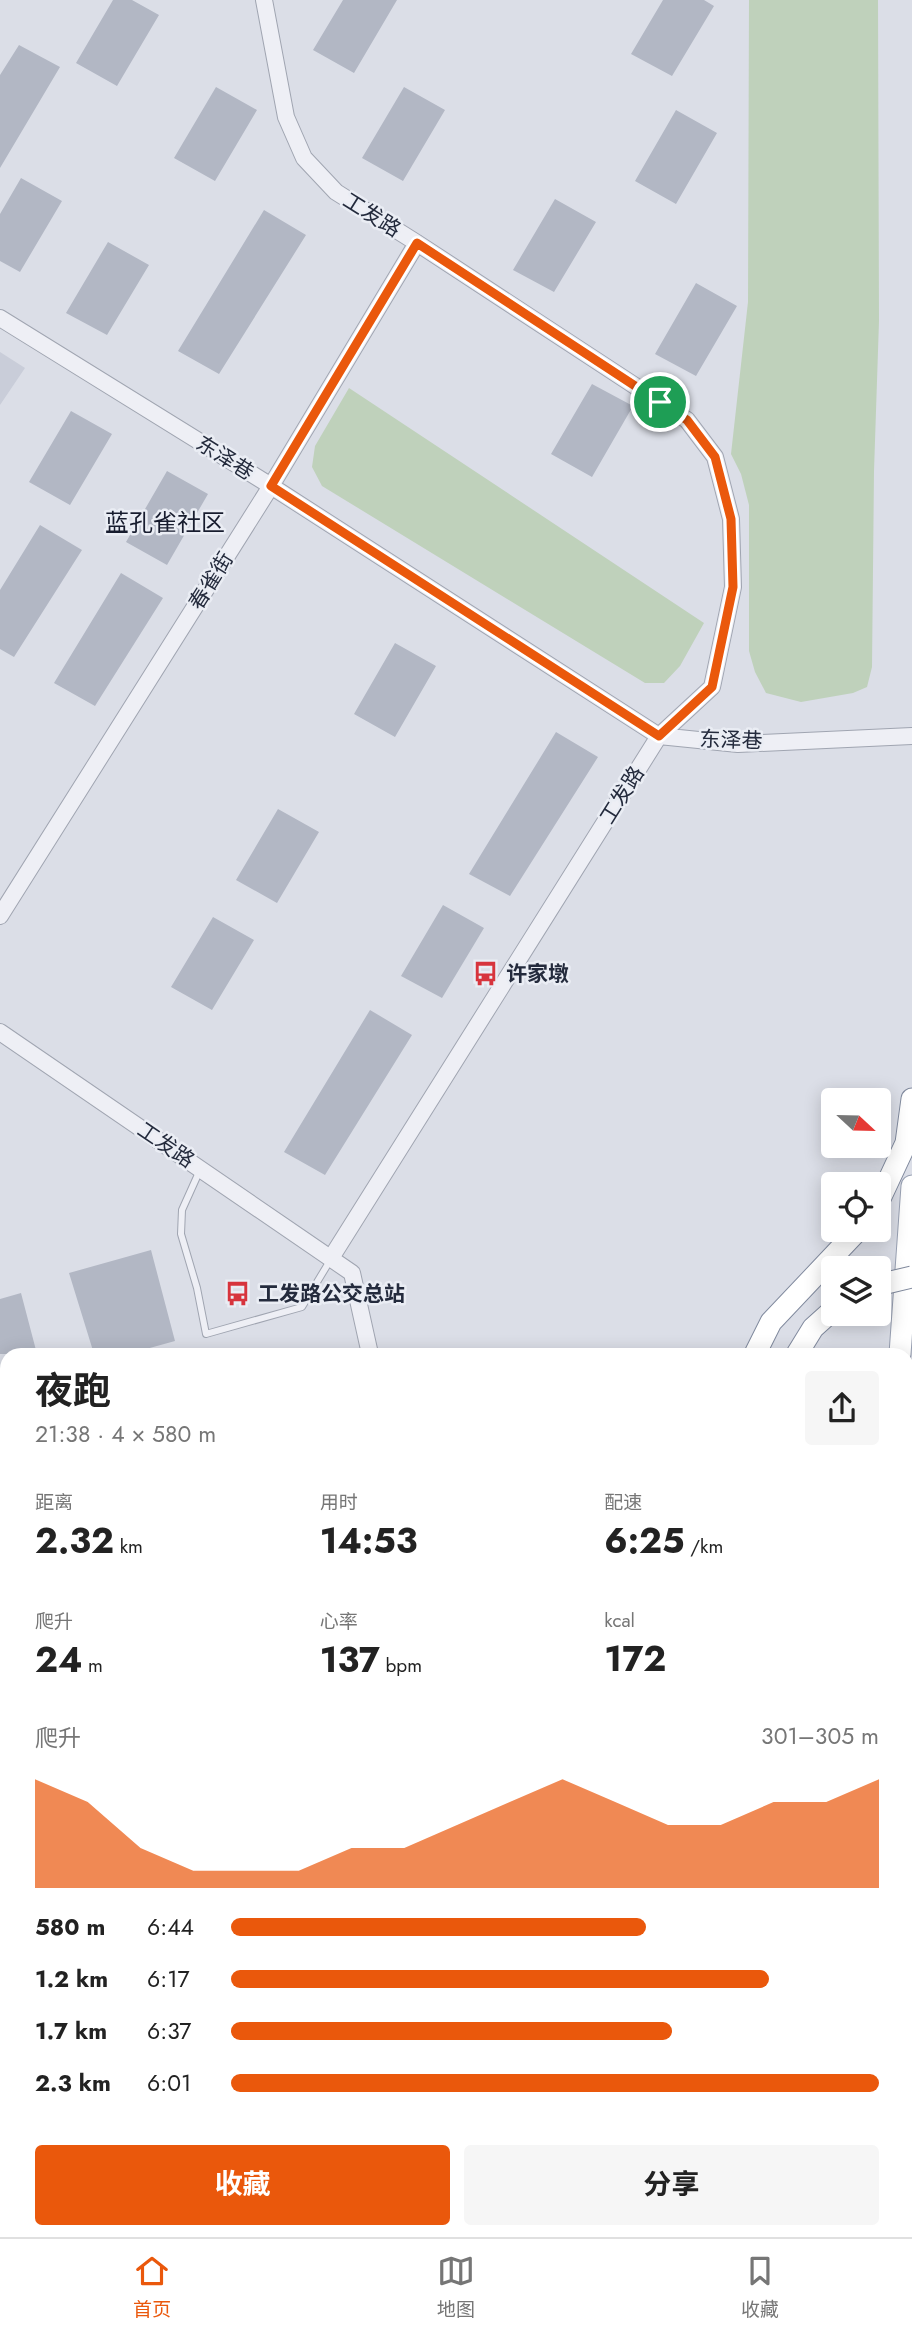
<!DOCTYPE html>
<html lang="zh">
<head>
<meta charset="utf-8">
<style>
  body { margin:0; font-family:Jost,"Noto Sans SC",sans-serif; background:#f6f6f6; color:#222; height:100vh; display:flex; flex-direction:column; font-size:26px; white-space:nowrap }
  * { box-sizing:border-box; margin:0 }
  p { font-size:23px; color:#767676 }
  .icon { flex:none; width:38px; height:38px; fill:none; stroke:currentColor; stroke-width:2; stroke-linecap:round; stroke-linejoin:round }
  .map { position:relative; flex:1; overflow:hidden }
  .drawer { position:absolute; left:0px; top:1348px; width:914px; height:891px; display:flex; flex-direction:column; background:#fff; border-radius:21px 21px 0 0; box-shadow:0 4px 18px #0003 }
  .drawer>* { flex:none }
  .needle { width:46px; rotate:112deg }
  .buttons { position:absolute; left:821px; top:1088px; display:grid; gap:14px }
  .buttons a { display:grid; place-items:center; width:70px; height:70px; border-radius:7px; background:#fff; box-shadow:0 4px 18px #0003; font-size:35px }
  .pin { position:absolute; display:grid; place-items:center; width:60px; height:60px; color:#fff; margin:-30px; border:4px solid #fff; border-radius:50%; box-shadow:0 2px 7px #0007 }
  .round { display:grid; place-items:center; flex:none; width:74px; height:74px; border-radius:7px; background:#f6f6f6 }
  .overview { display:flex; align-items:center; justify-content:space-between; height:119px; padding:0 35px }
  h1 { font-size:38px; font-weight:700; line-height:52px }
  .stats { display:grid; grid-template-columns:repeat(3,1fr); gap:10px; height:119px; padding:7px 35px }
  .stats div { display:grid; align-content:center }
  .stats b { font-size:35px; font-weight:700 }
  .stats small { font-size:19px; font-weight:400 }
  .stats p { font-size:19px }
  .chart { height:196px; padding:14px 35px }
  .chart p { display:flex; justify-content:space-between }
  .chart svg { width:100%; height:126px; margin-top:7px; fill:#ea580c; opacity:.7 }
  .button { display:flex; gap:14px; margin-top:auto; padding:14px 35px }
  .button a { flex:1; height:80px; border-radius:7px; background:#ea580c; color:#fff; font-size:28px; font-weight:700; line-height:80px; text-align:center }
  .button a+a { background:#f6f6f6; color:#222 }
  ul { padding:0 35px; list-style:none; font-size:23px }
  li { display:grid; grid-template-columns:112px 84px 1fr; align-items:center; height:52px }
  li i { height:18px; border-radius:9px; background:#ea580c }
  .tab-bar { display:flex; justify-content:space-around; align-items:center; height:98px; border-top:2px solid #e0e0e0; background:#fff; font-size:19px; color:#767676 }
  .tab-bar a { display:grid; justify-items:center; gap:4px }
  .tab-bar .active { color:#ea580c }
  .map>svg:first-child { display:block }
  .built { fill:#c9cdd9 }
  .green { fill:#bfd1bb }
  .building { fill:#b2b7c4 }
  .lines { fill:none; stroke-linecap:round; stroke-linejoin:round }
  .service-casing { stroke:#a0a5b1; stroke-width:8 }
  .minor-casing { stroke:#a0a5b1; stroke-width:14 }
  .tertiary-casing { stroke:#a0a5b1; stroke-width:18 }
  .primary-casing { stroke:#99a1b3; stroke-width:23 }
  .trunk-casing { stroke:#818a9e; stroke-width:23 }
  .service { stroke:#eeeff5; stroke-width:6 }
  .minor { stroke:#eeeff5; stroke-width:12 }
  .tertiary { stroke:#eeeff5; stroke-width:16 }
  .primary { stroke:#fff; stroke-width:21 }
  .trunk { stroke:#fff; stroke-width:21 }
  .trunk-bridge-casing { stroke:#818a9e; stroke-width:23; stroke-linecap:butt }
  .trunk-bridge { stroke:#fff; stroke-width:21 }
  .route-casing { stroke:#fff; stroke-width:14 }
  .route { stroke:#ea580c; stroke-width:9 }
  .labels { text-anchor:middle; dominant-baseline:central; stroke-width:5; stroke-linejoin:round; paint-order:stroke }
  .street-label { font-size:21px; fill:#242b3d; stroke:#eaedf4 }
  .poi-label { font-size:21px; font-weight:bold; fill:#242b3d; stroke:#eaedf4; text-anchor:start }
  .quarter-label { font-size:24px; fill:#171c2e; stroke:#eaedf4 }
</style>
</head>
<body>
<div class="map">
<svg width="912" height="2237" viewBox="0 0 912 2237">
  <rect width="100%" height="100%" fill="#dbdee7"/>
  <path class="built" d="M0,352L25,368L0,405Z
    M135,2231H252V2237H136Z"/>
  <path class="green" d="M749,0H878L879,321L874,471L872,667L867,687L853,693L801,702L766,693L755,672L749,651V505L741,474L731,454L748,302Z
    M349,388L704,623L680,666L664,683H645L322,486L312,467L315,446Z"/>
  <path class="building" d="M113,0H132L159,15L117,86L76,63Z
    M343,0H397L354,73L313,50Z
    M663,0H704L714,6L672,76L631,54Z
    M19,45L60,67L0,168V75Z
    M216,87L257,110L215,181L174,158Z
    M404,87L445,110L403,181L362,158Z
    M676,110L717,133L676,204L635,181Z
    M21,178L62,201L20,272L0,261V214Z
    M555,199L596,222L554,292L513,270Z
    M264,210L306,235L219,374L178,351Z
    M108,242L149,265L107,335L66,313Z
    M696,283L737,306L696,376L655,354Z
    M592,384L633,406L592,477L551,454Z
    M71,411L112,434L70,505L29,482Z
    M167,471L208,494L167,565L126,542Z
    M40,525L82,550L14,657L0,649V590Z
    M121,573L163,598L95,706L54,683Z
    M395,643L436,666L395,737L354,714Z
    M556,732L598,757L510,896L469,874Z
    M278,809L319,832L277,903L236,880Z
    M443,905L484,928L442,998L401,976Z
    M213,917L254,940L212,1010L171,987Z
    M370,1010L412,1035L325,1175L284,1152Z
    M151,1250L175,1341L128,1354H94L69,1273Z
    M21,1293L37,1354H0V1299Z"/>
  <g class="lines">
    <defs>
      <path id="service" d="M200,1170L182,1210L181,1234L197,1288L206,1334L302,1307L331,1259"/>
      <path id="minor" d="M0,1700L7,1733
        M112,2231L113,2237
        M557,2231L558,2237
        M51,2237L64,2231"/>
      <path id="tertiary" d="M264,0L286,117L304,158L336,192L417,243L687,420L715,457L731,519L733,587L712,687L659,736L331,1258
        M0,318L271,486L659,736L738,744L912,736
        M0,916L271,486L417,243
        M0,1032L352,1273L370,1354"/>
      <path id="primary" d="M900,1354L912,1186
        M906,1396H912
        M906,1442L912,1443
        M0,1553L7,1551
        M0,1576L7,1574
        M899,2231V2237"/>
      <path id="trunk" d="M878,1203L906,1143L912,1099
        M755,1354L771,1322L858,1230
        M797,1354L813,1328L833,1310
        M906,1594L912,1595
        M906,1978L908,2031L912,2068"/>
    </defs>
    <use href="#service" class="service-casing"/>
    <use href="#minor" class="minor-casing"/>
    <use href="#tertiary" class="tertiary-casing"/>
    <use href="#primary" class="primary-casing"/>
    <use href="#trunk" class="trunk-casing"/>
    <use href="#service" class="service"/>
    <use href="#minor" class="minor"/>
    <use href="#tertiary" class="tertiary"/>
    <use href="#primary" class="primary"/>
    <use href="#trunk" class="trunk"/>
    <defs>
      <path id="trunk-bridge" d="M878,1285L912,1277"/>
    </defs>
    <use href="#trunk-bridge" class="trunk-bridge-casing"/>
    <use href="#trunk-bridge" class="trunk-bridge"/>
  </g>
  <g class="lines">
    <defs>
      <path id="route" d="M417,243L687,420L715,457L731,519L733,587L712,687L659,736L271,486Z"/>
    </defs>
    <use href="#route" class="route-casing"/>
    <use href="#route" class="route"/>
  </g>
  <defs>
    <symbol id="bus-bare" viewBox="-9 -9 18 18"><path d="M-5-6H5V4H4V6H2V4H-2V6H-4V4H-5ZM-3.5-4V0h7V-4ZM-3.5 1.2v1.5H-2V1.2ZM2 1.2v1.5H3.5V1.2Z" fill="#d7343d" stroke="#eaedf4" stroke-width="2.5" paint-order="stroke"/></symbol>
  </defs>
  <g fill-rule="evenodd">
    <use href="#bus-bare" x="468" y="956" width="35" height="35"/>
    <use href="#bus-bare" x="220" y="1276" width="35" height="35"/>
  </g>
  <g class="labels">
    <g class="street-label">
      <text transform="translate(372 215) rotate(32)">工发路</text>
      <text transform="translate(225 458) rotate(32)">东泽巷</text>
      <text transform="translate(211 581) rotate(-58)">春雀街</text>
      <text transform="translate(731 740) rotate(2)">东泽巷</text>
      <text transform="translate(622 795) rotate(-58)">工发路</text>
      <text transform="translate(166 1145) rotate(34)">工发路</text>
    </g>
    <g class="poi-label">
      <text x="506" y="974">许家墩</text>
      <text x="258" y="1294">工发路公交总站</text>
    </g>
    <g class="quarter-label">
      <text x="165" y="522">蓝孔雀社区</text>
    </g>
  </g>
</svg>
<div class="buttons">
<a><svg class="needle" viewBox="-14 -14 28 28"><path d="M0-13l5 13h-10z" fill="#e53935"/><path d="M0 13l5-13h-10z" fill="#767676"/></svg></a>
<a><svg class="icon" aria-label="locate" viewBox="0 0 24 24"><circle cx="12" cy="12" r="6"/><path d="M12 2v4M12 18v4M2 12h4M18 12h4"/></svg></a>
<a><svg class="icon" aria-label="layers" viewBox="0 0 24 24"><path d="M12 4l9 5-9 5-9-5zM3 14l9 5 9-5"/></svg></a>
</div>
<div class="pin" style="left:660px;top:402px;background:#1e9e55"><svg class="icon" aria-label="arrive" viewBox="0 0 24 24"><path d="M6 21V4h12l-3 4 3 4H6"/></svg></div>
<section class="drawer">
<div class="overview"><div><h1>夜跑</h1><p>21:38 · 4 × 580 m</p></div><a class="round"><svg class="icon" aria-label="share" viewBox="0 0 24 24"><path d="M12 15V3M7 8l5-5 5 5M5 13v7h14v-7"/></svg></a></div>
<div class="stats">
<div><p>距离</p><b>2.32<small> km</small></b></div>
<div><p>用时</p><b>14:53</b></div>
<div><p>配速</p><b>6:25<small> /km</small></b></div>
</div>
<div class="stats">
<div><p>爬升</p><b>24<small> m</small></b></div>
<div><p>心率</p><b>137<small> bpm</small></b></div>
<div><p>kcal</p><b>172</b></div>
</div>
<div class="chart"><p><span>爬升</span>301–305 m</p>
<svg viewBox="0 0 160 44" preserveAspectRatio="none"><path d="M0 44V6L10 14L20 30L30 38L40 38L50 38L60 30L70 30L80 22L90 14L100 6L110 14L120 22L130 22L140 14L150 14L160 6V44z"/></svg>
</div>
<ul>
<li><b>580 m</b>6:44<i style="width:64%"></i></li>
<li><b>1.2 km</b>6:17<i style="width:83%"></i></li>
<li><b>1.7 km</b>6:37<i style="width:68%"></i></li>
<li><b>2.3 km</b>6:01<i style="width:100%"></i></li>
</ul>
<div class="button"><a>收藏</a><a>分享</a></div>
</section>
</div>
<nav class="tab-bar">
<a class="active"><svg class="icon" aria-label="home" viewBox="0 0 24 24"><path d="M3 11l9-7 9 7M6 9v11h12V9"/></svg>首页</a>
<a><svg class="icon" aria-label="map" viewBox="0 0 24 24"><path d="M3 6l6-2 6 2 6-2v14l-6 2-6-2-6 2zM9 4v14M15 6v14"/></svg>地图</a>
<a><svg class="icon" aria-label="saved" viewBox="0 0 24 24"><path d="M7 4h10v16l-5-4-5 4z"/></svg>收藏</a>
</nav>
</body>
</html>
